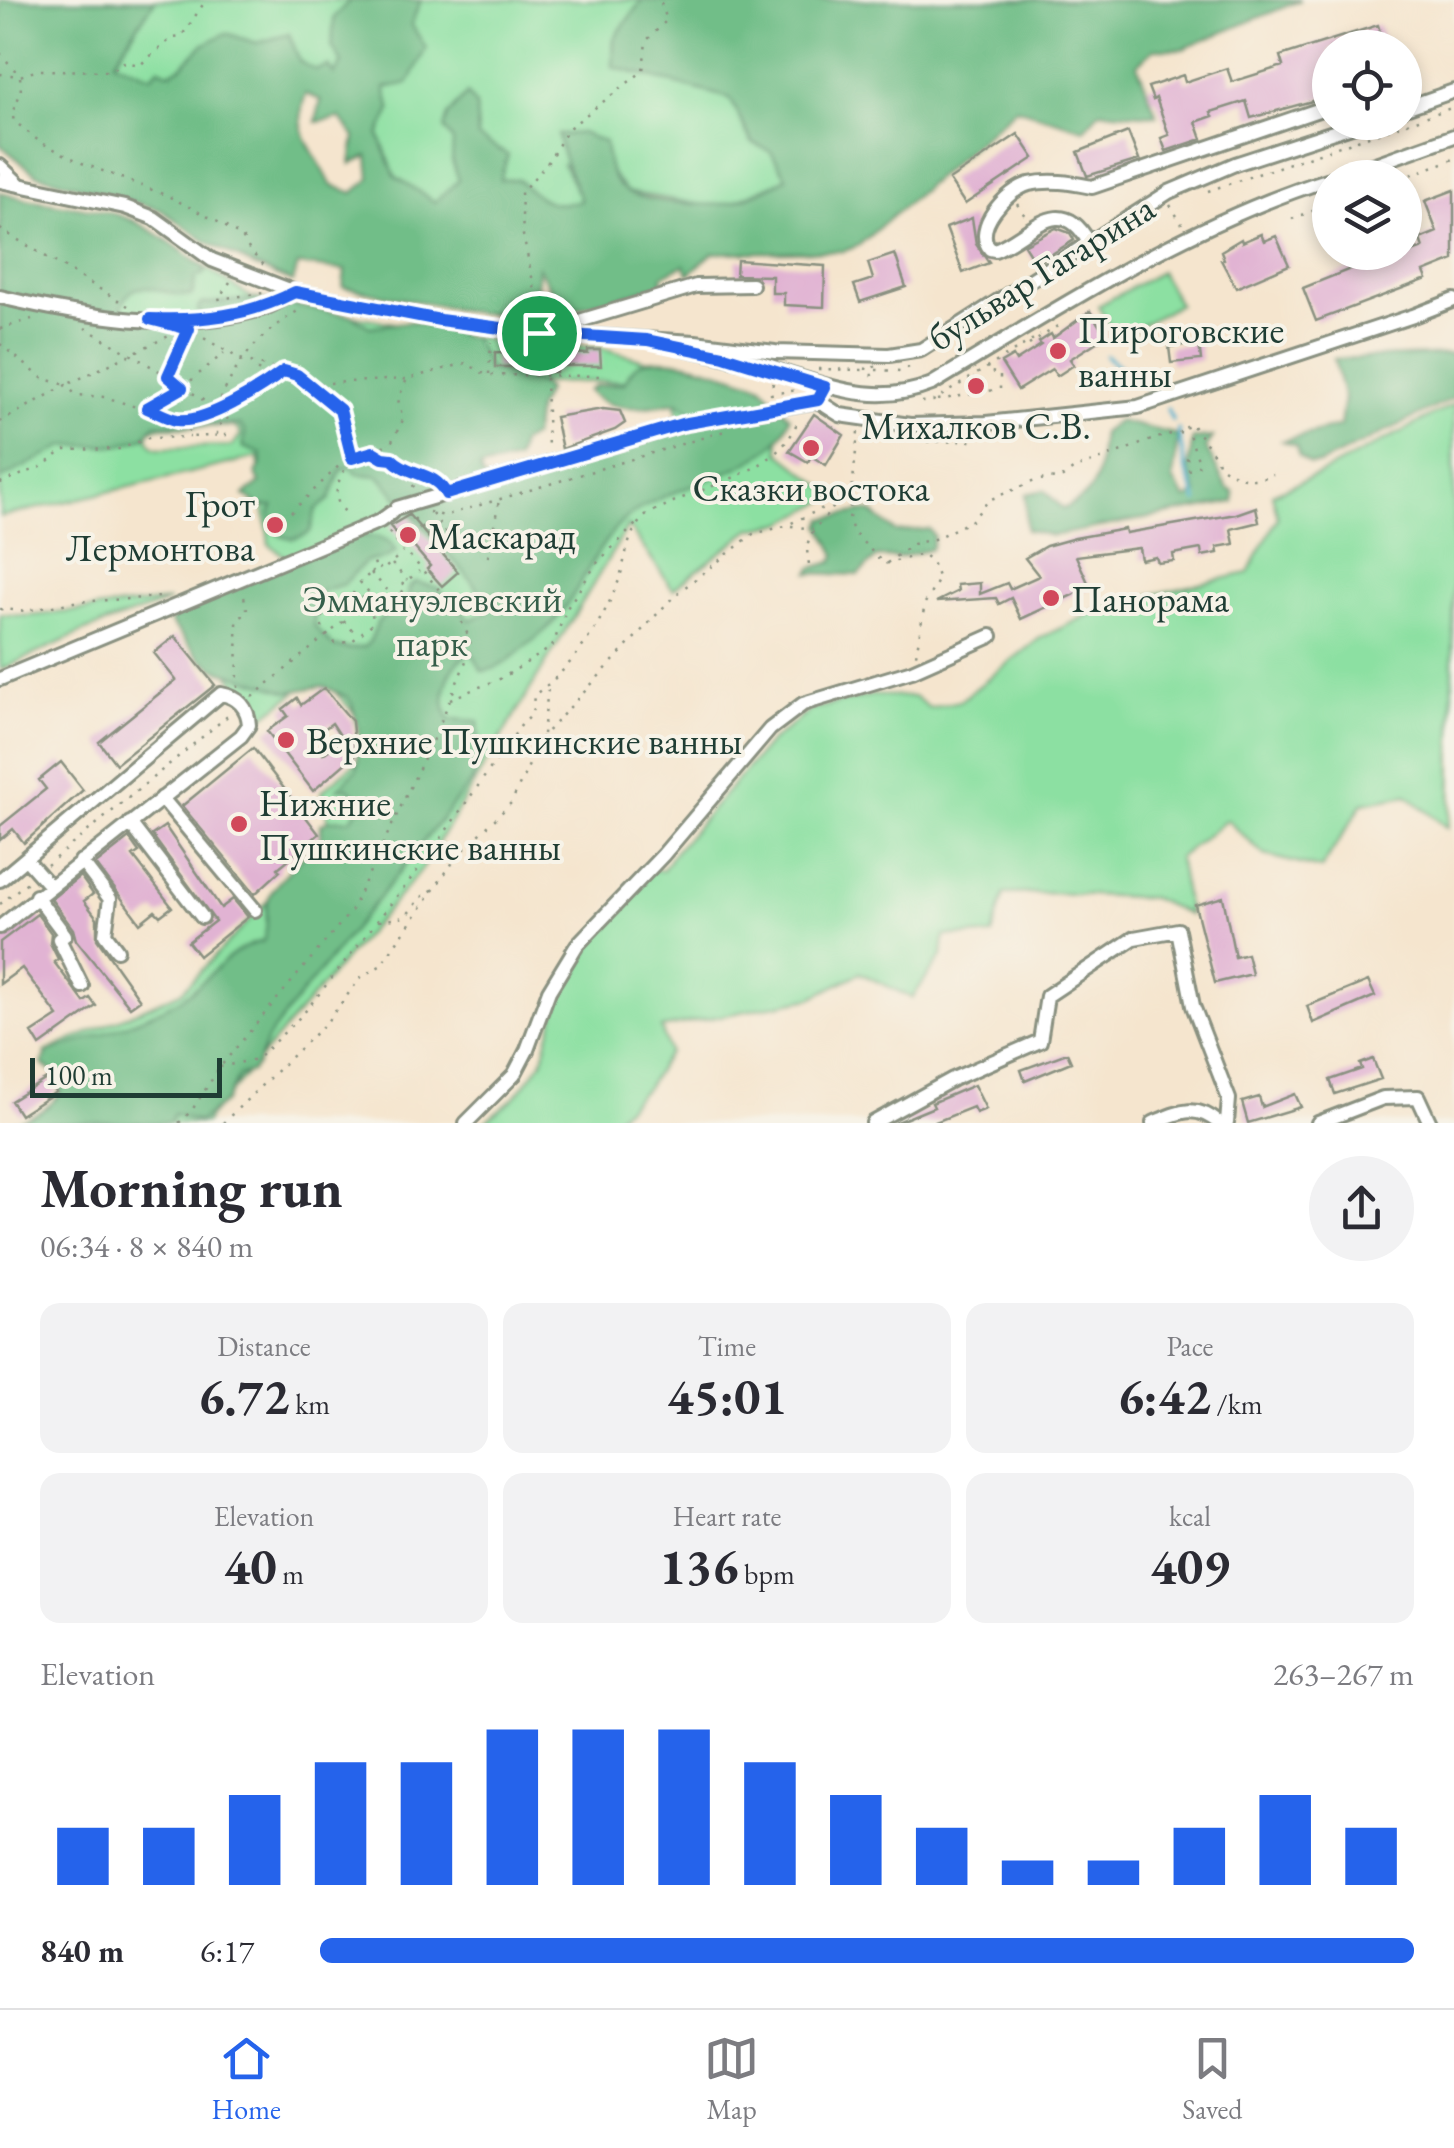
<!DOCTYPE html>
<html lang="en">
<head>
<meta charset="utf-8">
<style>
  body { margin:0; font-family:"EB Garamond",serif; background:#f2f2f3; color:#2b2b33; height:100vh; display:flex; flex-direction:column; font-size:38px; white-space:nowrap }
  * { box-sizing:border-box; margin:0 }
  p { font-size:32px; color:#7c7c81 }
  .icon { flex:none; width:55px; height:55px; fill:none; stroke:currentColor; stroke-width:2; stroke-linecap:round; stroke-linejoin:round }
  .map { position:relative; height:1123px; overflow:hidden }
  .sheet { display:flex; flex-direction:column; background:#fff; flex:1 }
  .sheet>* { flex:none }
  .buttons { position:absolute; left:1312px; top:30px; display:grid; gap:20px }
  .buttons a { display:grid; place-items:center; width:110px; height:110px; border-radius:50%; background:#fff; box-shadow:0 5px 15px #0003; font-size:50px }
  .scale { position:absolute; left:30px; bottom:25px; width:192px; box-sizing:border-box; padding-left:10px; border:5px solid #1f3d34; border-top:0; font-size:28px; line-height:35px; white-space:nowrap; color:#1f3d34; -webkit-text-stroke:8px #f7f3e8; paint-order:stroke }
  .pin { position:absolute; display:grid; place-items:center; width:85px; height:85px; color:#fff; margin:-42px; border:5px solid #fff; border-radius:50%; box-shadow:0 2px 10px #0007 }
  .round { display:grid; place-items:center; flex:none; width:105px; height:105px; border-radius:52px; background:#f2f2f3 }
  .overview { display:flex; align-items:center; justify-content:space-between; height:170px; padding:0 40px }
  h1 { font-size:55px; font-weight:700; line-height:75px }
  .metrics { display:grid; grid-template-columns:repeat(3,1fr); gap:15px; height:170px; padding:10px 40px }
  .metrics div { display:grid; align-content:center; border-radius:20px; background:#f2f2f3; text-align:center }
  .metrics b { font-size:50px; font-weight:700 }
  .metrics small { font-size:28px; font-weight:400 }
  .metrics p { font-size:28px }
  .chart { height:280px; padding:20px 40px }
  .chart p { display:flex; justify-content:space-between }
  .chart svg { width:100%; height:180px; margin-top:10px; stroke:#2563eb; stroke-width:6 }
  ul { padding:0 40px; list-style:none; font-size:32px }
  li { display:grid; grid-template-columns:160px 120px 1fr; align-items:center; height:75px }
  li i { height:25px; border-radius:12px; background:#2563eb }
  .tabs { display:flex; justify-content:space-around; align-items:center; height:140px; border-top:2px solid #e1e1e2; background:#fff; font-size:28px; color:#7c7c81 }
  .tabs a { display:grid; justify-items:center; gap:5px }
  .tabs .selected { color:#2563eb }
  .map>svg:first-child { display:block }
  .green { fill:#8ce0a2; stroke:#568e6b; stroke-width:2.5; fill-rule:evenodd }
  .forest { fill:#71be88; stroke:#487e5e; stroke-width:2.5; fill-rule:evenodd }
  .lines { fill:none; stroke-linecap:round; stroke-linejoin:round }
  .stream { stroke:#4eb1cd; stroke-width:4 }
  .building { fill:#e1b3d3; fill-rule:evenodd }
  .minor-casing { stroke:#8a9181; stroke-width:18 }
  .path { stroke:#8a9181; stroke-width:2.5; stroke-dasharray:2.5 8; stroke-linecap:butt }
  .minor { stroke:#fff; stroke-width:12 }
  .route-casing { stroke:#fff; stroke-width:20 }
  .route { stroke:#2563eb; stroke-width:12 }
  .poi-dot { fill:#d1495b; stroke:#f7f3e8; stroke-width:4 }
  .labels { text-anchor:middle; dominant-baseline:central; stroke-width:8; stroke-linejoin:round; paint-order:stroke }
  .street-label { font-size:38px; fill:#1f3d34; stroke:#f7f3e8 }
  .poi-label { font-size:38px; fill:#1f3d34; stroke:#f7f3e8; text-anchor:start }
  .park-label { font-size:38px; fill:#355e4a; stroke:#f7f3e8 }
</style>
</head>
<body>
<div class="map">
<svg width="1454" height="1123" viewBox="0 0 1454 1123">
  <rect width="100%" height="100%" fill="#f7f3e8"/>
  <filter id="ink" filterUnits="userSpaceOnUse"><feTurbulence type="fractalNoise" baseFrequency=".01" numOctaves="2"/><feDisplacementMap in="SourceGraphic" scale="20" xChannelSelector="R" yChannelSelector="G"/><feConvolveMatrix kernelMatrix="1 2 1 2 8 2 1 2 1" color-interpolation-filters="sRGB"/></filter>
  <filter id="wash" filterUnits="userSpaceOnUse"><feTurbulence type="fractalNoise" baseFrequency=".0048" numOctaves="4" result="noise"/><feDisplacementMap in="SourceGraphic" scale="40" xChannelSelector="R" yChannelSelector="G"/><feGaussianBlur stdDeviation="2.25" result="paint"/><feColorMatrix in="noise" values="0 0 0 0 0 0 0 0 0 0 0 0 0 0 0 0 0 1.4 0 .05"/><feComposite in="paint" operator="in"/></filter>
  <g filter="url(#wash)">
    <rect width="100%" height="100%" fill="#f5e5ce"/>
    <path class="green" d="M155,0H350L334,18L342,63L334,74L316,70L300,62L289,34L257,43L226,33L203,45L182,66L169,73L159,68L151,76L114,62Z
      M421,0H642L614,39L613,67L730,98L751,142L771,152L787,178L733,202L710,206L627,192L609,170L563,164L581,201C549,209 540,202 517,180H499L478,138L476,106C458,135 446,145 460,180L435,202L395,176L379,135L391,110L385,87Z
      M0,199L133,220L252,298L490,340L602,348L708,378L778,404L779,452L835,496L783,523L751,529L673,589L628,526L423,868L204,1123H32L57,1104L63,1075L45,1052L181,992L331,834L322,791L361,758L366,726L326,682L308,683L262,718L186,616L297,566L269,544L258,457L0,517ZM672,380L676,405L687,437L464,506L446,385ZM231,426L238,429L241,435L232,446L159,448L153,446L148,438L150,431L158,427Z
      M1160,272L1179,304L1117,339L1098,306Z
      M1454,404C1454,515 1454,626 1452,736C1450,768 1454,797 1447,828L1407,795L1363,803L1321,869L1264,855L1227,820L1178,858L1189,915L1152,898L1052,893L1004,894L992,935L944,936L942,956L912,998L860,973L811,998L661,1028L669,1052L646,1088L610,1123H483L515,1097L542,1062L560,995L592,943L614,917L612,913L650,870H663L673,854L769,743L812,709L873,695L915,697L929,708L960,701L1040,638L1111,604L1248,573L1278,517L1272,494L1324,472Z
      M170,601L85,631L0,670V614L28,616Z"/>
    <path class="forest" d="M0,0H155L114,61L151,76L159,68L170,73L182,66L203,45L226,33L257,43L289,34L300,62L316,70L328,66L334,74L342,63L332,46L334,17L350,0H421L411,24L426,48L409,83L385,88L391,110L379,135L395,176L435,202L459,180L452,161L453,141L444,128L448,116L467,94L476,106L478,137L508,155L500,180L517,179C538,199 552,209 581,201C572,176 562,161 558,135L581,133L605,142C607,160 609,181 626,191C642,202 710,207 728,203C748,199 769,187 787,178L771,152L752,142L730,98L613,67L614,39L642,0H1301L1183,49H1154L1137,64L1157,115L1100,111L1084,129L1016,108L858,246L844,251L713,253L689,274L684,265L662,276L663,285L564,312L538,267L536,308L526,317L476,313L343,287L345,270L298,265L293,282L254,266L207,242L161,210L36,174L0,145ZM306,94L321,100L316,122L340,118L355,137L351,164L368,156L370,179L353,193L331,185C317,152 290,134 306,94Z
      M0,192C39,205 79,204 118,215C147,224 183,251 206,270L204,274L196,277L192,295C161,299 131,266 120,314L201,323L198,308L201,304L257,299L351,315L370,327L411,321L473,338L490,369C509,372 532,376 547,390L537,409L533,436L521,443L516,460L480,468L482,476L490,482H499L639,444L692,425L691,412L678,402C649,408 610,414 588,391L595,386L624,383C628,376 632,367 639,364C666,351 726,374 753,382L762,386L790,417C775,473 675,482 632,514C595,540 582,593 551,625C542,634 531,642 521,650C509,660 499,670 482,671L472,653C448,662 438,697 449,719L478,721L480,760L472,781L296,1001L267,1039L257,1065L251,1072L239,1076L225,1102L198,1122L174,1114L169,1123H10C32,1118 48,1110 61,1092L57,1075L42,1064L48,1052C90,1039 134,1024 173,1003C207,986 224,949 263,941C271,925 262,909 271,893C283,873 306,854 321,837V824L330,820L350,819L363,803L348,788L337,789L357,769L359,733L352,704L347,697L323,686L289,692L216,669L200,658L171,623L173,614L355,535C372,536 387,534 396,551L386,558L365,562L344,584L322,591L314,601L315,627L333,646L350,649L364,647L370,641L378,621L408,601L409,588L415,582L438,588L470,620L486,613L488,605L470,579L379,476L359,474L350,467L341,470L330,499L316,510L310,532C295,541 285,541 272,529L270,512L273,506H260L244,495L260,483L256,474L262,462L261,454L243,447L245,432L240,425L155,424L145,437L121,445L65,446L0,479Z
      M1454,354V398L1320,464H1309L1299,456L1297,446L1282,441L1340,426L1344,398L1334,359Z
      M1118,421L1178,435L1173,480L1186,499L1197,494L1188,469L1193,439L1213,437L1206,448L1227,488L1234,492V502L1052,536L1026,530V494L1044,490L1063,509C1104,491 1096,473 1102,433Z
      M862,511L871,512L896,532L929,529L934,536L931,549L898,558L877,557L858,575L809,573L812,568L833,562L836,555L821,526L824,519Z"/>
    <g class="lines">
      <path class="stream" d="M1106,356L1157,395
        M1167,409L1172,420
        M1178,430L1185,467L1197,501"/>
    </g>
    <g id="blocks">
      <path class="building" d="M1378,25L1385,48H1330V96L1251,118L1246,101L1211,112L1213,116L1196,122L1202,139L1166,151L1161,138L1169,135L1156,98L1153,100L1148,87L1183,75L1185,82L1227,68L1232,82L1283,66L1280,56Z
        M1128,132L1139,160L1087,176L1078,152Z
        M1018,134L1034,158L965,204L949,180Z
        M1454,190V260L1424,272L1427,279L1316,321L1303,288L1380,257L1383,263L1423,248L1420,239L1437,232L1425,201Z
        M972,218L976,244L989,263L963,273L946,228Z
        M1056,228L1070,233L1074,240L1036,264L1024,245Z
        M1261,234L1264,241L1276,236L1289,265L1236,288L1221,260L1224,259L1221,251L1241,239L1242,242Z
        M895,254L906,287L860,302L854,285L873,279L868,263Z
        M737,260L825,266L824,307L784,305V293H772V276L736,275Z
        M1090,311L1106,336L1070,359L1074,365L1057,376L1052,369L1018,390L1001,363L1013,356L1016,361L1041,345L1039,342L1051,334L1053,338Z
        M1199,343L1201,360L1171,363L1169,347Z
        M588,350H600L601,366H556V372H535V367H495V352L534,354V351L588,354Z
        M603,409L620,411L625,423L615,430L562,449L555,417Z
        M814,414L844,435L826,465L811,456L808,462L789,451Z
        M1256,507L1259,522L1231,529L1234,544L1217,547L1218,553L1202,556L1201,549L1173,554L1174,561L1158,563L1156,557L1141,560L1139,548L1076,556L1090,587L1021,619L1011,598L999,604L996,598L936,602L958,591L957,585L980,583V594L1007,583L1010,589L1039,576L1025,558L1046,546L1075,538L1125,529L1126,533L1236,514Z
        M409,515L458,572L442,586L427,569L430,566L407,539L403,542L390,526Z
        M175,636L215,685L116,764L99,742L176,680L154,653Z
        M324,688L352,721L355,755L313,791L267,731L288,716L283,709L297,698L301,705ZM332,723L343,740L323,754L311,739Z
        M253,748L319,834L278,868L280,871L255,894L182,806Z
        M61,762L83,790L24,843L13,829L0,840V826L46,789L39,780Z
        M165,826L221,908L233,899L248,917L199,956L188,942L215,921L152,835Z
        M129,838L139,852L133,856L172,907L160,916L155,911L140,923L96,864Z
        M80,876L93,894L84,901L97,918V939L140,1000L130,1007L76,940L73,929L51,899Z
        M1223,897L1235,957L1247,954L1252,974L1215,983L1195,905Z
        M37,914L51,933L50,943L58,959L54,962L84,1002L90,998L96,1006L40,1046L32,1033L58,1016L22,968L0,984V942Z
        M1368,981L1375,996L1313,1023L1307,1006Z
        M1067,1053L1071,1062L1025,1081L1021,1070Z
        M1373,1059L1381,1079L1335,1094L1330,1080L1362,1069L1360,1064Z
        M48,1078L56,1092L20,1115L11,1101Z
        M974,1085L986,1109L976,1113L973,1107L933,1123H895L934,1107L932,1103Z
        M1295,1094L1301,1107L1248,1123L1242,1102L1259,1097L1262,1107Z"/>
    </g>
  </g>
  <g filter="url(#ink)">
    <use href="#blocks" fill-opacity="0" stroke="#8a9181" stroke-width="2.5"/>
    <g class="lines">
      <defs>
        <path id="minor" d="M1405,108L1454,91
          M0,166L20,185
          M1336,178L1454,136
          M0,181L125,207L154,218L212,260L295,292L440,320L539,333L695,342L775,352L889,355L921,350L1169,192L1235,164L1364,122
          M1088,241C1060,191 1030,236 995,250L990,249C972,228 1007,190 1029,184C1051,179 1071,183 1092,187L1330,106
          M0,297C81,316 179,334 261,309C272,306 284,298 295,292
          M546,331L696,286L752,285
          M684,348C717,355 749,363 782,372C835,388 877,406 932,384C1060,307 1187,224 1330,179
          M818,401L840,415L910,425L986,423L1138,407L1413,316L1454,300
          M397,508L683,424L818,401
          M0,679L380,521L391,513
          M162,798L255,910
          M130,823L202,917
          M26,859L49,885
          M81,861L110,899L105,934L117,950
          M0,880L221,694C238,697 248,707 249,725L241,736L0,927
          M36,896L65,935L59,939L82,986
          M466,1123L514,1075L527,1050L549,991L577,945L663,855L770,729L803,704L912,671L991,636
          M873,1123L953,1079L1040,1041L1047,996L1134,938L1178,930L1193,1006L1229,1099L1227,1123
          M1153,1123C1179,1112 1195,1103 1219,1123
          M1318,1123L1383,1098L1418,1097L1430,1123"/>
      </defs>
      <use href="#minor" class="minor-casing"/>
      <path class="path" d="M0,53L20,76L21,92L12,113L14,121L40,142L82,163L168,196L218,222L242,237L250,251L265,266
        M0,74L20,76L38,70L111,71L124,62L140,65L172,38L181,37L206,0
        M1401,178L1454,159
        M1208,191L1454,107
        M1017,204L1027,219
        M1170,205L1182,224
        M1292,219L1330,204
        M0,229L128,306
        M230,282L218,299L264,293
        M541,319L523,235L521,192L546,165L569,128L643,71L646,41L667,20L660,0
        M85,328L168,376L226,416L228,420L217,426V435
        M0,329L32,319
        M195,333L240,359L297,375L329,400L340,409L352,458C339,476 326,501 350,515
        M0,344L42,378L66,385L173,334
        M1029,345L1059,325
        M866 370a5 5 0 1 1 10 0a5 5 0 1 1-10 0Z
        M818,369L866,370
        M876,370L902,371L909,367
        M170,373L186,335
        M489,374L491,342
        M546,378L548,450
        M973,378L983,380L984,392
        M773,383L771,394L797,390
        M309,384L406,379
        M254,392L259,365
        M938,400L1000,389V374L990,372
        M922,402L933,401L1040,335
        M147,409L182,388L224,353
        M217,409C234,363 260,332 303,308
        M181,420C219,410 250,397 281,373
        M0,422L66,385L76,395L105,397L180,421L188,427L191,437L227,435
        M1186,426L1200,465L1188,470
        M1193,426L1217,458L1218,464C1235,478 1252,484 1273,474
        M858,432L849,519L853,532L884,564L923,554L932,562L939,579L925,603L916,655
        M918,439L920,442L975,441L977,438
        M374,452L392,459L415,488
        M1186,459L1195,455
        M403,469L426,475L437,482
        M0,483L41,467L64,450L120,449L148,438L190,437
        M429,512L444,516L728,430
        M432,514L457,546
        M414,518L438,546
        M791,526L813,529
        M276,527L346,459L373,452L392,441L403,420L398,399L407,379L466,363L486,375L606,376
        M488,557L499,500
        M887,563L913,544L934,539L971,521L989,500L1037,480L1061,478L1076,468L1157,438L1178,432L1189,434
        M392,564L407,580
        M809,564C801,530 822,527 836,503
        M371,573L395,598L383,609L360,582Z
        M371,573L376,569L374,562L382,571L403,552
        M352,593C368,597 374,608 372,624L351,642L335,643L322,630L323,612L339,596Z
        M397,596L400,593L404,599L407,597L399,587L419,571
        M329,606L358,636
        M0,609L26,611L74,602L163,597
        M238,688L237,620L248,612L243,593
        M252,697L344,621
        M450,699L502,678L552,647L567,608L597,563L640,520
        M543,734L548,688
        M47,865L230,714
        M0,904L30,880
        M379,921L405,917L423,896L434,889
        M220,1067L257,1059L303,1014L421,866L522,724L532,715L534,695C571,670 600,626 617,585C626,564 625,539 641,520C647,513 659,509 667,505C711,483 784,470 798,419
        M179,1123L192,1110L220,1067L351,911L436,733L471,649C470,616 409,557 388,531
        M223,1123L326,1023L362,976L380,966L456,858L511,803L542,737L675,595L753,534L785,526L836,502L853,485"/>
      <use href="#minor" class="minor"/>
    </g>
  </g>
  <g class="lines" filter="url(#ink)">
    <defs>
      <path id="route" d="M295,292L440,320L539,333L647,340L724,356L825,387L818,400L682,424L446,494C435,471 408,476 392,459L383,458L373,452L352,458L340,410L297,375L284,371C261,388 206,424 177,420C167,418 157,412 147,408L182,388L168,376L189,329L150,319C203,321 248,316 295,292Z"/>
    </defs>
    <use href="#route" class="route-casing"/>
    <use href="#route" class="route"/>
  </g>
  <g class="poi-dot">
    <circle cx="1058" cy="351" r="10"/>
    <circle cx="976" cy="386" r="10"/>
    <circle cx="811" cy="448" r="10"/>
    <circle cx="275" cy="525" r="10"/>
    <circle cx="408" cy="535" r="10"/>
    <circle cx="1051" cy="598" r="10"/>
    <circle cx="286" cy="740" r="10"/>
    <circle cx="239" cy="824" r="10"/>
  </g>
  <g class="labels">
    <g class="street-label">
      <text transform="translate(1041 272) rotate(-32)">бульвар Гагарина</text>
    </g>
    <g class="poi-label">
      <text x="1078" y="329">Пироговские<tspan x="1078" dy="44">ванны</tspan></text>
      <text x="976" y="425" text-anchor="middle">Михалков С.В.</text>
      <text x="811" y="487" text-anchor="middle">Сказки востока</text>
      <text x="255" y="503" text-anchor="end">Грот<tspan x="255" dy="44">Лермонтова</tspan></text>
      <text x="428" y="535">Маскарад</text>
      <text x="1071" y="598">Панорама</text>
      <text x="306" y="740">Верхние Пушкинские ванны</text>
      <text x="259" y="802">Нижние<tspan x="259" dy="44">Пушкинские ванны</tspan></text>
    </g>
    <g class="park-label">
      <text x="432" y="598">Эммануэлевский<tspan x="432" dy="44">парк</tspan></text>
    </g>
  </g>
</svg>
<div class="buttons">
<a><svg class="icon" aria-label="locate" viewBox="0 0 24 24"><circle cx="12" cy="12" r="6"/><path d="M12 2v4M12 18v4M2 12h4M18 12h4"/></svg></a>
<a><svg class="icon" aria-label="layers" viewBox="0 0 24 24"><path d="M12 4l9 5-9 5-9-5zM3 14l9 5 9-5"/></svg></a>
</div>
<div class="scale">100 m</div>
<div class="pin" style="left:539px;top:333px;background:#1e9e55"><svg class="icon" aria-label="arrive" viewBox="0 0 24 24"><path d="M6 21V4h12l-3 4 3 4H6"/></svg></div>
</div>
<section class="sheet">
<div class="overview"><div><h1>Morning run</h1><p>06:34 · 8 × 840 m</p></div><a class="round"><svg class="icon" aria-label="share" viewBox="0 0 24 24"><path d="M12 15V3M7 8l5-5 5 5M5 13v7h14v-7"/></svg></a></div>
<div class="metrics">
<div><p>Distance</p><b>6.72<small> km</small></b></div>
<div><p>Time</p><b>45:01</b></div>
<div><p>Pace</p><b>6:42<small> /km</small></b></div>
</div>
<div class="metrics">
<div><p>Elevation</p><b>40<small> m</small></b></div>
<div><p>Heart rate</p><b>136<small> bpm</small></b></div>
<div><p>kcal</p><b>409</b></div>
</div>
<div class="chart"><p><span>Elevation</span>263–267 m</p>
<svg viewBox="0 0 160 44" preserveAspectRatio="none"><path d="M5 44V30M15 44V30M25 44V22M35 44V14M45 44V14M55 44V6M65 44V6M75 44V6M85 44V14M95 44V22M105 44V30M115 44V38M125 44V38M135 44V30M145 44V22M155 44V30"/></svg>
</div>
<ul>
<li><b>840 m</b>6:17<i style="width:100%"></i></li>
</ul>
</section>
<nav class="tabs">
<a class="selected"><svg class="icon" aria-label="home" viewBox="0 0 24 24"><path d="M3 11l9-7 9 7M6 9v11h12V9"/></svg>Home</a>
<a><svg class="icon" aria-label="map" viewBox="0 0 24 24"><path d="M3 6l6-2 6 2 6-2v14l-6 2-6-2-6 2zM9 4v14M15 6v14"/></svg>Map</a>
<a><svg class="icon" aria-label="saved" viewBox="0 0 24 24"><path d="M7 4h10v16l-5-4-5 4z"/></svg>Saved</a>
</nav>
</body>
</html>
